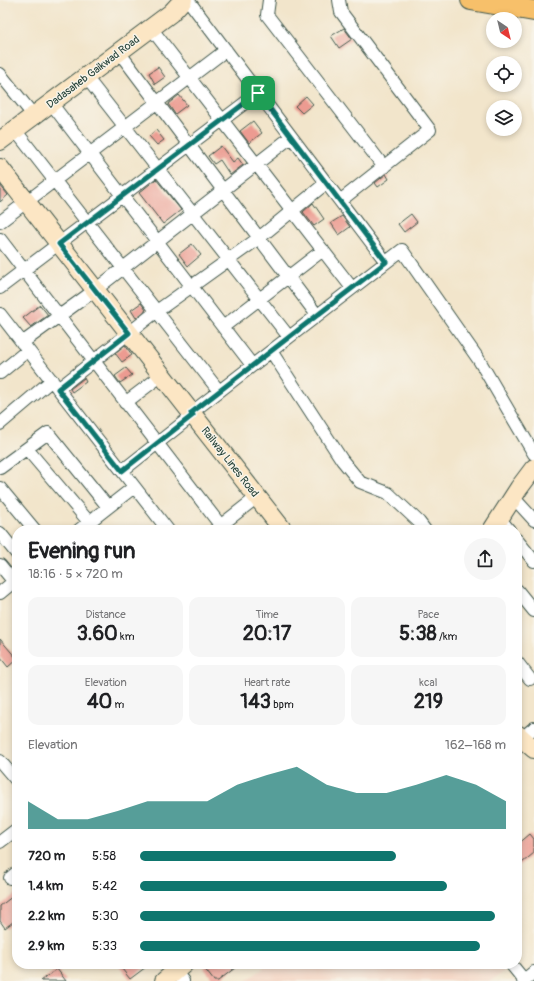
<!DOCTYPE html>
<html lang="en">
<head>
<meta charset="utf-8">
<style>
  body { margin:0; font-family:Pangolin,sans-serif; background:#f6f6f6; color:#202124; height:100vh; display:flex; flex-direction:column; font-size:15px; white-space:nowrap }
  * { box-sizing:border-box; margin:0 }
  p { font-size:13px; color:#757577 }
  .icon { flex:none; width:22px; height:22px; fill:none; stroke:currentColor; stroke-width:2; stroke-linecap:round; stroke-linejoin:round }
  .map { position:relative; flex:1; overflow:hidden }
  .side { position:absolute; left:12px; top:525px; width:510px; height:444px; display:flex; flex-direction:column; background:#fff; border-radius:16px; box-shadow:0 2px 6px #0003 }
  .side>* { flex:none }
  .needle { width:26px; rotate:145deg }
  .tools { position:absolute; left:486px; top:12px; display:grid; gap:8px }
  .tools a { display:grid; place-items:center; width:36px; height:36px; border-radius:50%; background:#fff; box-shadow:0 2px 6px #0003; font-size:20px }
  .pin { position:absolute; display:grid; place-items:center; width:34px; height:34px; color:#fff; margin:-17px; border-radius:8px; box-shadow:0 2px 6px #0006 }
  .round { display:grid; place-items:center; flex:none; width:42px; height:42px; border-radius:21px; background:#f6f6f6 }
  .overview { display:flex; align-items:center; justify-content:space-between; height:68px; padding:0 16px }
  h1 { font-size:22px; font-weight:800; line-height:30px }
  .stats { display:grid; grid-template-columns:repeat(3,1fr); gap:6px; height:68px; padding:4px 16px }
  .stats div { display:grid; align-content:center; border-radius:10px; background:#f6f6f6; text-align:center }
  .stats b { font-size:20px; font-weight:800 }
  .stats small { font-size:11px; font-weight:400 }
  .stats p { font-size:11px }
  .chart { height:112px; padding:8px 16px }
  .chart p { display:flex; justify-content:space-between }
  .chart svg { width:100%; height:72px; margin-top:4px; fill:#0f766e; opacity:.7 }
  ul { padding:0 16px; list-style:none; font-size:13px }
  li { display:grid; grid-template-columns:64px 48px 1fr; align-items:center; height:30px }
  li i { height:10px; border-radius:5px; background:#0f766e }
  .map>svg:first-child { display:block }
  .built { fill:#f4d3c1 }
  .building { fill:#ec9b91 }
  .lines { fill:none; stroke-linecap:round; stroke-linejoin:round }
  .street-casing { stroke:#3f564b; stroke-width:14 }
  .secondary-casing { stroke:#3f564b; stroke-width:20 }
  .primary-casing { stroke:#3f564b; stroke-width:22 }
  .street { stroke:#fff; stroke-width:12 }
  .secondary { stroke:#fce6c4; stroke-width:18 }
  .primary { stroke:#f7c06b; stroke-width:20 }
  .route-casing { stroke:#fff; stroke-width:8 }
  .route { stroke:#0f766e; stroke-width:5 }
  .labels { text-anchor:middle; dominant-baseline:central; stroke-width:3; stroke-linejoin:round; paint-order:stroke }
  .street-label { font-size:11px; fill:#1f3d34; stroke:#f7f3e8 }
</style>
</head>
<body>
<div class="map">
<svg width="534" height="981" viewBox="0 0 534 981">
  <rect width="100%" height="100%" fill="#f7f3e8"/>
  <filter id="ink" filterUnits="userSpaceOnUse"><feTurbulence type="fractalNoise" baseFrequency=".025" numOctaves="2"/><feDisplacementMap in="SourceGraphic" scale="8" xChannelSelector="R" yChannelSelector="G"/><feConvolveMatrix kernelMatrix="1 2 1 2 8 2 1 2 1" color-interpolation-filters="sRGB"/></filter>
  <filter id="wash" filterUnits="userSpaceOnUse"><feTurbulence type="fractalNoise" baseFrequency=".012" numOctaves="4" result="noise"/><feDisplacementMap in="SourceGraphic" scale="16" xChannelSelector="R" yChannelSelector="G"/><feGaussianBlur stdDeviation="0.9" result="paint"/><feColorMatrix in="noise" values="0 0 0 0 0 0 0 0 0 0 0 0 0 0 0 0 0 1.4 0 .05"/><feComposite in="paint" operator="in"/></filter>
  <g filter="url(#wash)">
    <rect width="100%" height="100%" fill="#f2e5cb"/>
    <path class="built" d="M269,964H499L505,971L491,981H246Z"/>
    <g id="blocks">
      <path class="building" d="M344,28L352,39L339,48L331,36Z
        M158,67L165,77L155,84L149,73Z
        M179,95L187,105L175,114L168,104Z
        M306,96L313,104L302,113L295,106Z
        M253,121L262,133L249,143L240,131Z
        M156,130L164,140L157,145L149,136Z
        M221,146L233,162L238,158L243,165L230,175L220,160L214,164L208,156Z
        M386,174L389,179L378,187L375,183Z
        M156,179L181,210L163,224L139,193Z
        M0,185L8,195L0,202Z
        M313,203L324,219L314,226L303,212Z
        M411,214L417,222L404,232L398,224Z
        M342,216L350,227L339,235L331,223Z
        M192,244L201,255L188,266L179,254Z
        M141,303L146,310L136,318L131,310Z
        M40,305L48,315L31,327L23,318Z
        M125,345L132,355L122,362L115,353Z
        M126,368L132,375L120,383L115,376Z
        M84,378L86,382L72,392L70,389Z
        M0,639L17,659L8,667L0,657Z
        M530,834L534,839V853L517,867V845Z
        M17,893V919L5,928L0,921V906Z
        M118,964H150L130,979Z
        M209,964H240L218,981H214L204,968Z
        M57,969L66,981H41Z"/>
    </g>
  </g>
  <g filter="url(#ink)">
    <use href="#blocks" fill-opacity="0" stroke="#3f564b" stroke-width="1"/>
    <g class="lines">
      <defs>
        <path id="street" d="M188,0L386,262
          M269,0L267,15L384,167
          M339,0L341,12L430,130L340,201
          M151,28L352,288
          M119,52L317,315
          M0,74L34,116
          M86,77L289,337
          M51,103L252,365
          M15,130L219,391
          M0,222L226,50
          M0,239L224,530
          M0,288L258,93
          M0,314L168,530
          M223,327L323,250
          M22,343L95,290L291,137
          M271,351L342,460L360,482L388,493L419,522L425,530
          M0,373L28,350
          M58,389L157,311L259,238L326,183
          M125,403L162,375
          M191,413L402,250L479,360L534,454
          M0,424L52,380
          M27,449L89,522
          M0,468L48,433L108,507
          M122,471L193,415
          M0,488L35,530
          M513,497L534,520
          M500,519L509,530
          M79,530L134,487
          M215,530L257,497
          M0,533L17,554
          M517,540L534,561
          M0,565L14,582
          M517,590L534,611
          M0,593L17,579
          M517,662L530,679
          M522,738L534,728
          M0,761L17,781
          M0,842L17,829
          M10,878L17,872
          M169,964L183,981
          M511,964L524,980
          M523,981L534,972"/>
        <path id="secondary" d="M0,141L171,13L183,0
          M0,168L283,530
          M492,530L519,488L534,468
          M517,734L534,749
          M164,981L184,964"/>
        <path id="primary" d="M471,0L534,11"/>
      </defs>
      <use href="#street" class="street-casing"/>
      <use href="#secondary" class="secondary-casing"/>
      <use href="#primary" class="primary-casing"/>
      <use href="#street" class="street"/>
      <use href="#secondary" class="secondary"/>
      <use href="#primary" class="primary"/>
    </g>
  </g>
  <g class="lines" filter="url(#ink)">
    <defs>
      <path id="route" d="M258,93L386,262L191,413L193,415L122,471L58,389L129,333L59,244Z"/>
    </defs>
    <use href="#route" class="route-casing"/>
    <use href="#route" class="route"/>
  </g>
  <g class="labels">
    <g class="street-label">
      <text transform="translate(93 72) rotate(-37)">Dadasaheb Gaikwad Road</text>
      <text transform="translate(230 462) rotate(52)">Railway Lines Road</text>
    </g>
  </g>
</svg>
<div class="tools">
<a><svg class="needle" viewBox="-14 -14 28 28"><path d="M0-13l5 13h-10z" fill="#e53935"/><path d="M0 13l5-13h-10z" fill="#757577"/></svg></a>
<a><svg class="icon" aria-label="locate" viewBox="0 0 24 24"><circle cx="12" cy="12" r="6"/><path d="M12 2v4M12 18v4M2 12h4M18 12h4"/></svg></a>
<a><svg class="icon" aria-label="layers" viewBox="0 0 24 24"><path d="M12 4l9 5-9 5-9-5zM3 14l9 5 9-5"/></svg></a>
</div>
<div class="pin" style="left:258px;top:93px;background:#1e9e55"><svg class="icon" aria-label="arrive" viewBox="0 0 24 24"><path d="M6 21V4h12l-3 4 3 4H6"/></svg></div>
<section class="side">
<div class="overview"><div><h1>Evening run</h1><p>18:16 · 5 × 720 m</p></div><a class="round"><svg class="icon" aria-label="share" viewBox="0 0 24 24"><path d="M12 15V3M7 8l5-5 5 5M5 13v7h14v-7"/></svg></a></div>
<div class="stats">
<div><p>Distance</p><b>3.60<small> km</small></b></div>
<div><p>Time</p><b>20:17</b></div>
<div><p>Pace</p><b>5:38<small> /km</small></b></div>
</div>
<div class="stats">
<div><p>Elevation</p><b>40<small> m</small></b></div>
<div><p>Heart rate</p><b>143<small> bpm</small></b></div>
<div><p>kcal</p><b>219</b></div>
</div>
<div class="chart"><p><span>Elevation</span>162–168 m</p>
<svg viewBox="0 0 160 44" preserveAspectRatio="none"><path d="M0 44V27L10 38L20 38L30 33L40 27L50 27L60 27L70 17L80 11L90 6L100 17L110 22L120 22L130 17L140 11L150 17L160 27V44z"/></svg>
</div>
<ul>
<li><b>720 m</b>5:58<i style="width:70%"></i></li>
<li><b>1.4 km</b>5:42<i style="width:84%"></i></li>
<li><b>2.2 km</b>5:30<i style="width:97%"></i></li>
<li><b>2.9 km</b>5:33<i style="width:93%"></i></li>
</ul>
</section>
</div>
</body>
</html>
